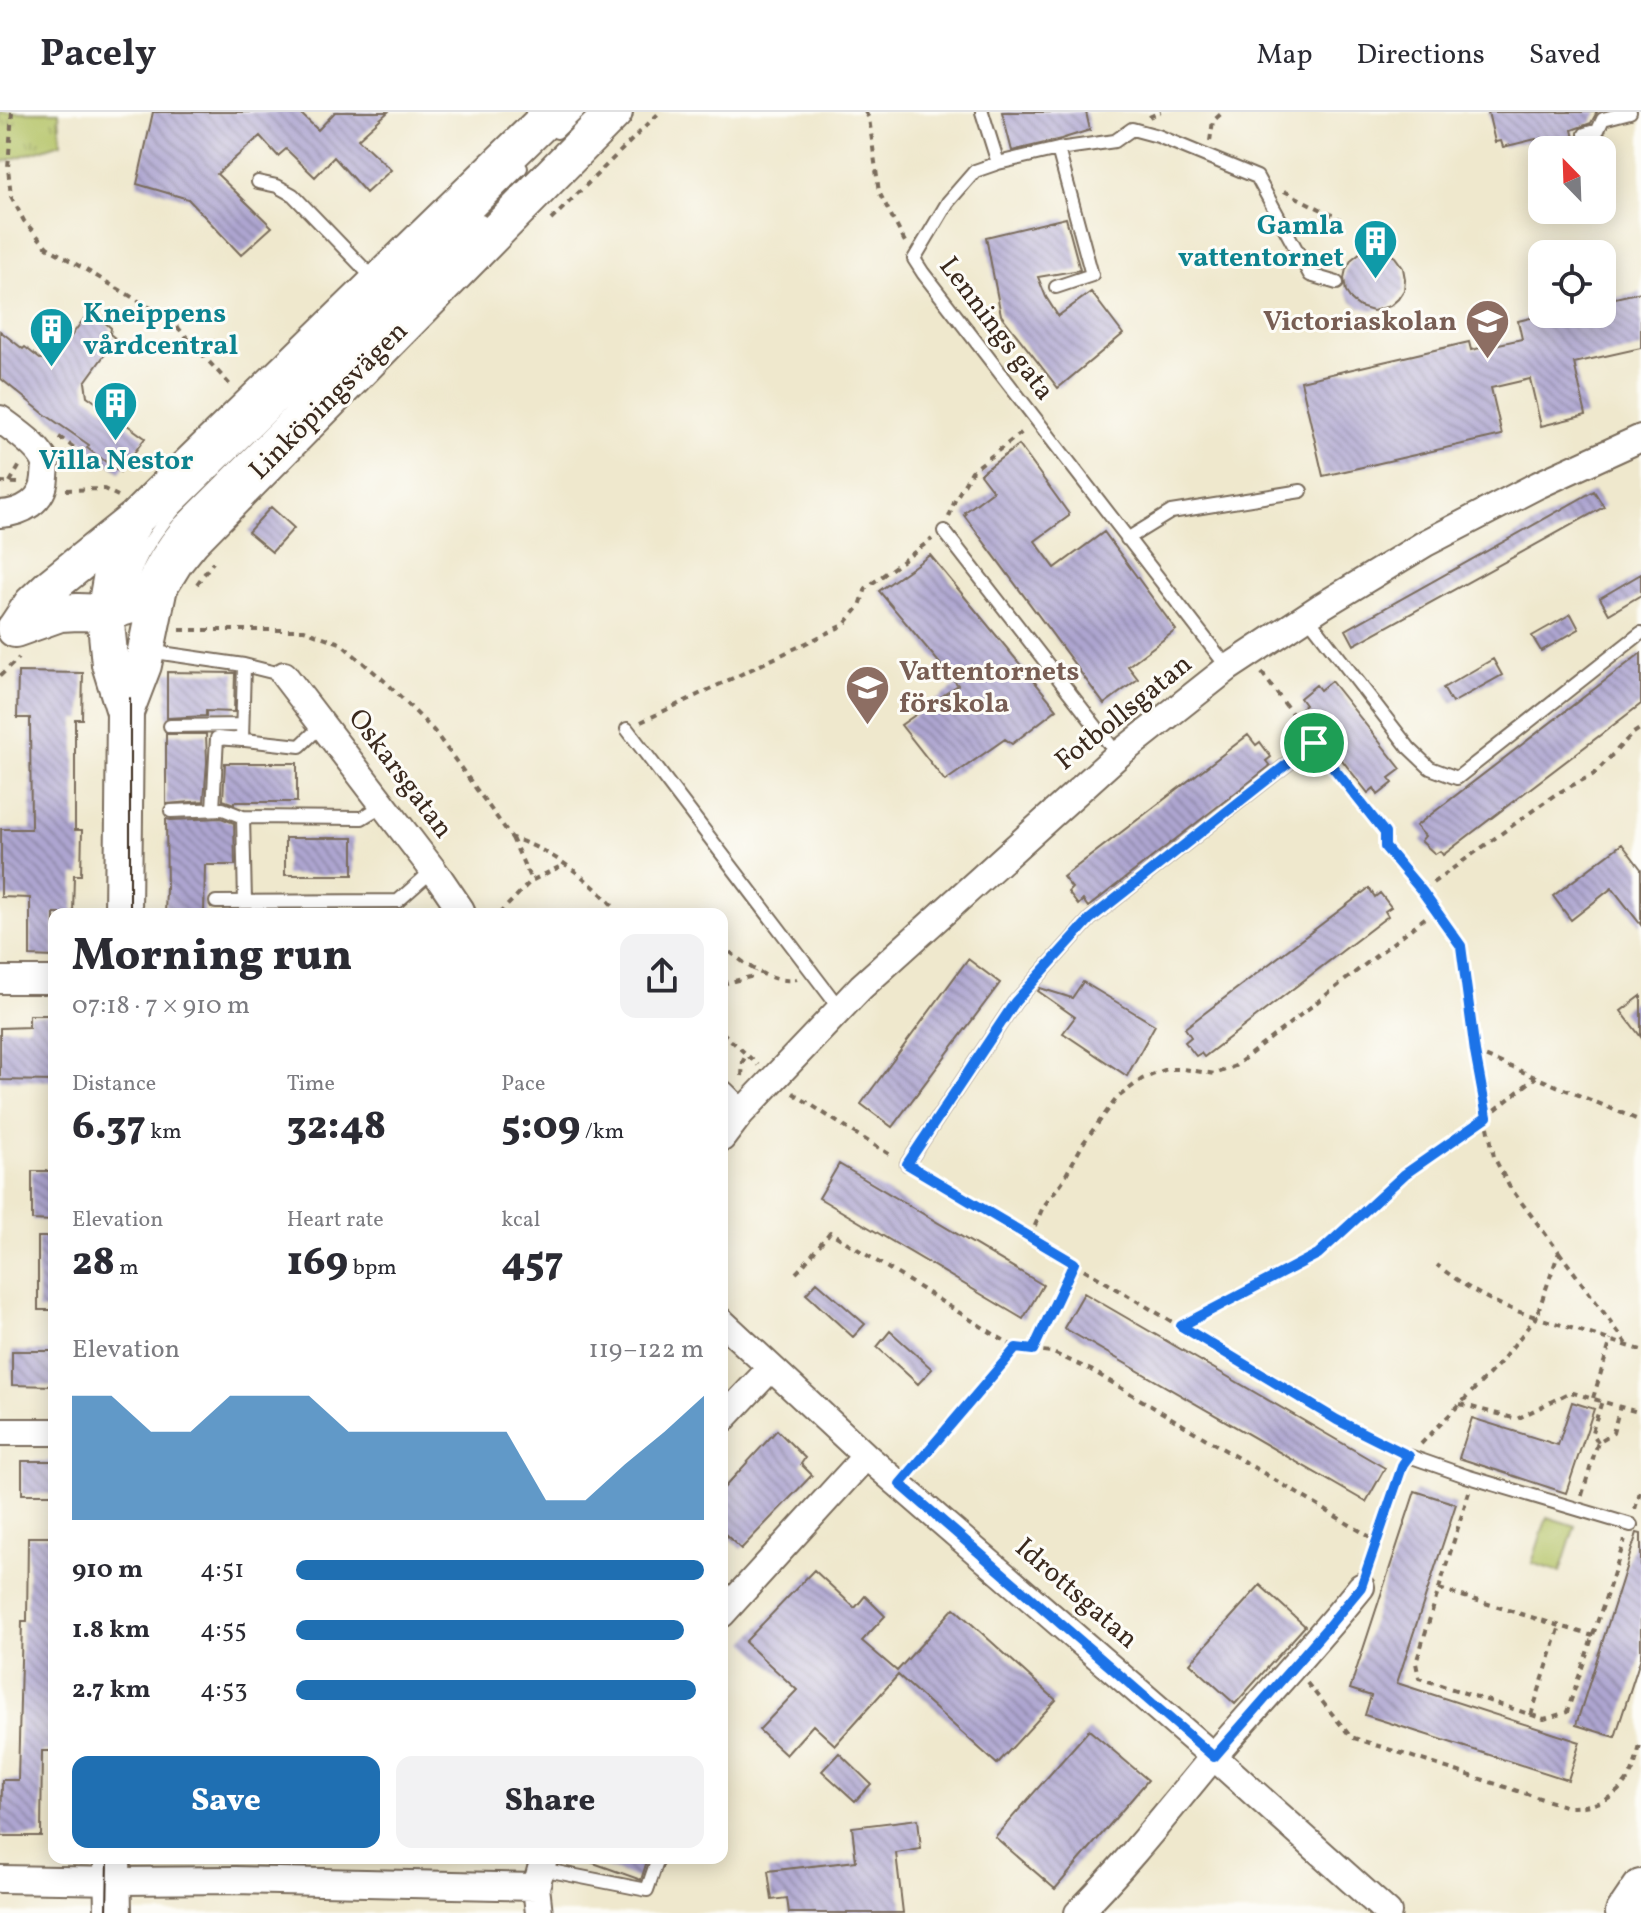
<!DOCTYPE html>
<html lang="en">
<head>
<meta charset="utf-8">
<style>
  body { margin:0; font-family:Vollkorn,serif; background:#f2f2f3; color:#2b2b33; height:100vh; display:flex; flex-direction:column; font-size:30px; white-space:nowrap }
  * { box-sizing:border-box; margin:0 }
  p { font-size:26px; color:#7c7c81 }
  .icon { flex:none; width:44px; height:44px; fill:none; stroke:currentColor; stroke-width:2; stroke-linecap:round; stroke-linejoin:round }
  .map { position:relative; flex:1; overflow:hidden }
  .side { position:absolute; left:48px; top:796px; width:680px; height:956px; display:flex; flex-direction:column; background:#fff; border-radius:16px; box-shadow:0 4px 20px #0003 }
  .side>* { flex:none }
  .needle { width:52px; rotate:337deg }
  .buttons { position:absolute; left:1528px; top:24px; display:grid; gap:16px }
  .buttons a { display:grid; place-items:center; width:88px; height:88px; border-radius:16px; background:#fff; box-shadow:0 4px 20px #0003; font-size:40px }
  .pin { position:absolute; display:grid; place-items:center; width:68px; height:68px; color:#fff; margin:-34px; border:4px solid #fff; border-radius:50%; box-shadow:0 2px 8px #0007 }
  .round { display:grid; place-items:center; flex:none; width:84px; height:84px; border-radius:16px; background:#f2f2f3 }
  .headline { display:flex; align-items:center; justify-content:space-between; height:136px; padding:0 24px }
  h1 { font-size:44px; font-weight:800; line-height:60px }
  .stats { display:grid; grid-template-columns:repeat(3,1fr); gap:12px; height:136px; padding:8px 24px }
  .stats div { display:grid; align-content:center }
  .stats b { font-size:40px; font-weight:800 }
  .stats small { font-size:22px; font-weight:400 }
  .stats p { font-size:22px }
  .chart { height:224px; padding:16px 24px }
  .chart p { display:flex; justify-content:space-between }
  .chart svg { width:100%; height:144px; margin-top:8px; fill:#1f6fb2; opacity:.7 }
  .button { display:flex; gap:16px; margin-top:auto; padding:16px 24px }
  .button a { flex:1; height:92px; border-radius:16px; background:#1f6fb2; color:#fff; font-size:32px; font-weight:800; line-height:92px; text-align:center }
  .button a+a { background:#f2f2f3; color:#2b2b33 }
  ul { padding:0 24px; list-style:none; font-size:26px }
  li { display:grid; grid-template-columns:128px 96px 1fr; align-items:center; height:60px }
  li i { height:20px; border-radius:10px; background:#1f6fb2 }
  header { display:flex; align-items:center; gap:48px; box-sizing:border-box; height:112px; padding:0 40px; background:#fff; border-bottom:2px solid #e1e1e2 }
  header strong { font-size:38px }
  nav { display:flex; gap:44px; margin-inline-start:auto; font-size:28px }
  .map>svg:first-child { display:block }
  .grass { fill:url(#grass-tufts); stroke:#777642; stroke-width:2 }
  .pitch { fill:#b3c265; stroke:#777642; stroke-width:2 }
  .building { fill:url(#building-back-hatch) }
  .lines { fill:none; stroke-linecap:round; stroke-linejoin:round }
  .lane-casing { stroke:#7a6c5b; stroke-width:16 }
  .street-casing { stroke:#7a6c5b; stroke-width:30 }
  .secondary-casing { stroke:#7a6c5b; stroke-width:40 }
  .path { stroke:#7a6c5b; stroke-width:4; stroke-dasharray:6 6; stroke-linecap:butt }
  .lane { stroke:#fff; stroke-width:12 }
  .street { stroke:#fff; stroke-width:26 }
  .secondary { stroke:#fff; stroke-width:36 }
  .tram { stroke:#3b2a1e; stroke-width:2 }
  .route-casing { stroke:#fff; stroke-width:16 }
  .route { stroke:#1a73e8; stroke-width:10 }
  .labels { text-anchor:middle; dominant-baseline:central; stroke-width:6; stroke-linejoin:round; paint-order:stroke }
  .culture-label { font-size:28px; font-weight:bold; fill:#0d838f; stroke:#fdfcf7; text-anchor:end }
  .education-label { font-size:28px; font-weight:bold; fill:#785e54; stroke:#fdfcf7; text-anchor:end }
  .street-label { font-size:28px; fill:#3b2a1e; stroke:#fdfcf7 }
</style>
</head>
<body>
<header>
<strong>Pacely</strong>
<nav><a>Map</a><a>Directions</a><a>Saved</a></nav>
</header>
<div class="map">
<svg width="1641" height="1801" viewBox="0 0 1641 1801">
  <defs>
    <pattern id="grass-tufts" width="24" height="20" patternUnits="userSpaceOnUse" patternTransform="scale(2)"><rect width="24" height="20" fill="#b3c265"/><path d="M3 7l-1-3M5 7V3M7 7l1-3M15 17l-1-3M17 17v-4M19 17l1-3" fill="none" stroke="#939e53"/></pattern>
    <pattern id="building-back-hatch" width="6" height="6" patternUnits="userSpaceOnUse" patternTransform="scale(2)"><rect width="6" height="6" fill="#ada5d0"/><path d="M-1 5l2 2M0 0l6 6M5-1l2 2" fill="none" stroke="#8e87a8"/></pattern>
  </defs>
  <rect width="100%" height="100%" fill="#fdfcf7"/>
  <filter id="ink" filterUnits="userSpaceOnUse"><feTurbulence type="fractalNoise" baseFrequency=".0125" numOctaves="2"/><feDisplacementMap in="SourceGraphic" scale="16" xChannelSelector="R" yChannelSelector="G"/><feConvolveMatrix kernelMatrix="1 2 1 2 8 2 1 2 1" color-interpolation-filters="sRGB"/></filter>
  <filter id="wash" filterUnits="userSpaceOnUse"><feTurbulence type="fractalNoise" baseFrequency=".006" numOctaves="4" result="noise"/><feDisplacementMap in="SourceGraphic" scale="32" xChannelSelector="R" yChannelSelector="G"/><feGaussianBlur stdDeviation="1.8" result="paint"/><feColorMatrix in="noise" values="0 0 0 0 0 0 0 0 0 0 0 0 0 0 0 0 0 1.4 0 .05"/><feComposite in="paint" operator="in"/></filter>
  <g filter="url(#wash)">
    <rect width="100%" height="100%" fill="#efe8cd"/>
    <path class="grass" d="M0,0H59L61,31L0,51Z"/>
    <path class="pitch" d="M1547,1405L1575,1414L1560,1460L1532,1451Z"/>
    <g id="blocks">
      <path class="building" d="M153,0H299L318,18L335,0H388L358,27L391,58L366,81L334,45L315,65L286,37L278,44L260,24L217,62L272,115L241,143L188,87L137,72Z
        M1002,0H1086L1090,18L1061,27L1012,39Z
        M1488,0H1597L1591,11L1572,18L1577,38H1539L1536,27L1503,35L1501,29L1495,30Z
        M1066,106L1080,158L1038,165L1046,185L1058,204L1091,180L1123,222L1058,276L1001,203L986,125Z
        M1373,137L1385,139L1395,145L1403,156L1405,167L1404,178L1398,187L1390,194L1373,199L1360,195L1352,189L1346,180L1344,166L1346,157L1352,147L1361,140Z
        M1641,180V236L1574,251L1586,303L1541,314L1530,267L1491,276L1502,323L1323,364L1301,269L1469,230L1471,238L1522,227L1518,209L1547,202H1602V189Z
        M86,204L95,208L101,207L111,216L110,222L116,227L85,270L87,284L145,326L120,360L87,336L89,333L43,301L0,266V219L23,237L25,235L40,247L55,246Z
        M1019,333L1069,402V404L1035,429L1055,456L1104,420L1176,518L1128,554L1138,567L1104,592L964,403L966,402L965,400L993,379L980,362Z
        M1594,379L1604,395L1354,533L1346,518Z
        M271,395L294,416L272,440L248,420Z
        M930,443L1057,597L1012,632L1005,627L945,669L901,613L958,573L879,479Z
        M1641,462V483L1609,502L1600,486Z
        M1571,502L1579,517L1541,539L1532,524Z
        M1641,541V592L1443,743L1440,739L1435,742L1421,729L1425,724L1416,714Z
        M1493,547L1502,563L1452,591L1443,576Z
        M18,560L83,561L82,607H75V718H82L81,763H74L73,802H54V845L30,844V786L1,785V717H31L30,606H17Z
        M167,560L235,561L234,600L206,599V604L167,606Z
        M1331,569L1401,657L1389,666L1393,671L1378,683L1374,676L1368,681L1301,596L1305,593L1300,586L1316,573L1320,578Z
        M166,622H206L207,650L204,689L166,692Z
        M1248,623L1256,633L1260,630L1271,645L1266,649L1270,654L1088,795L1083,788L1078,793L1068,780L1072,776L1063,765Z
        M225,651H297V690H234V692L223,688Z
        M221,706L234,711L235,753H205L204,802H165L166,777H167L166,707L171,708Z
        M285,726H353V763H285Z
        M1622,732L1641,757V813L1612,776L1571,808L1553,784Z
        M1369,776L1375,785L1380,781L1391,795L1385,799L1388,804L1204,945L1201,941L1196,944L1185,930L1191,925L1185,916Z
        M968,847L1000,871L892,1015L861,992Z
        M1083,870L1155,913L1127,964L1063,921L1075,905L1038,879L1040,876L1072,886Z
        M1641,884V925L1621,899Z
        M29,903H54V969L0,968V916L29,915Z
        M839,1052L1043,1173L1023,1207L819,1086Z
        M32,1059H54V1109L32,1108Z
        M38,1125H54V1198H38Z
        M817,1170L865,1212L853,1225L806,1182Z
        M1084,1181L1385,1356L1366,1390L1064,1216Z
        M890,1219L932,1257L918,1272L877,1235Z
        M12,1239H54V1274L12,1273Z
        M1572,1290L1594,1297L1566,1381L1459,1346L1472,1306L1558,1333Z
        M777,1318L805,1346L801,1352L812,1363L741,1437L722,1419V1378Z
        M22,1349H54V1382H22Z
        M1415,1379L1456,1392L1397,1571L1580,1630L1568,1668L1365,1603L1371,1584L1350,1577Z
        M1637,1421L1641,1422V1545L1615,1625L1576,1613Z
        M28,1425H54V1639H42L41,1724H1L2,1668H18L22,1509H27Z
        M814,1458L855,1496L865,1484L885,1504L862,1529L897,1559L954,1496L1056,1588L997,1652L898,1563L835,1633L813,1613L786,1643L759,1618L797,1578L745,1530Z
        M1260,1473L1305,1514L1235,1592L1190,1551Z
        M1089,1618L1148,1668L1055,1777L995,1725Z
        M839,1641L871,1672L855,1689L822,1659Z
        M918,1707L921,1737L896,1741L903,1801H789L787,1786L772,1788L768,1759L856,1749L852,1715Z
        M585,1746H648L641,1768L585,1748Z"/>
    </g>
  </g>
  <g filter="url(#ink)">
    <use href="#blocks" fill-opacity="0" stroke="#7a6c5b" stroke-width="2"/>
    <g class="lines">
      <defs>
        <path id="lane" d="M982,0L998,51
          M557,20L578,0
          M1585,22L1598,18L1603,7L1630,0
          M258,70L277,74L293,83L375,168
          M1056,175L1092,163L1058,37
          M944,419L1118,643
          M1127,427L1171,400L1301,379
          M141,474C150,451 162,432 178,413L481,109
          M126,487C132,453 152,423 175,397L521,56
          M1307,504L1409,636L1430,656L1457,666L1641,521
          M148,539L244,553
          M1228,556L923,161L914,147L948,90L975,59L998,51L1058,37L1115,29L1132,17L1158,24L1257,65L1310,163L1337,171
          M170,614L242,613
          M627,617L840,897
          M236,627L300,634L322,613
          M213,697L217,626L242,628L244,553L284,563
          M171,699L223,697L243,705
          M216,790L398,789L433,758
          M245,790L243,705L362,706L383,693
          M907,1052L1015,890L1090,807L1314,631
          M1409,1344L1466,1364L1631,1413
          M541,1757L647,1778L658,1746"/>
        <path id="street" d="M0,307C14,318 41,335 46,352C46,353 45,365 45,365C44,389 22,401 0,402
          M284,563L440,767L461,798V802
          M0,868H54
          M722,982L741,1001
          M722,1026L741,1001L861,875L1118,643L1228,556L1322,494L1426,431L1538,373L1641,326
          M722,1210L866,1344L1214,1645L1388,1801
          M722,1308L771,1256
          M0,1320H54
          M722,1502L866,1344
          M0,1767L118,1769L235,1768L536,1775
          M539,1801L536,1775L544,1746
          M1078,1801C1127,1752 1169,1698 1213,1645C1262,1588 1314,1533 1361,1475"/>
        <path id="secondary" d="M16,516L32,492L50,475L136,406L161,381L553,0
          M15,517L60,501L78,500L105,501L131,493L159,475L175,449L192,428L614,0
          M125,600L143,553L159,475
          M123,802L125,600L110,552L105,501L112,462L121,434L133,411
          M112,1746L113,1801
          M1624,1801L1641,1776"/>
      </defs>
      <use href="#lane" class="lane-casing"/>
      <use href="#street" class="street-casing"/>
      <use href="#secondary" class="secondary-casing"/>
      <path class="path" d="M12,0L8,56L11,84L24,109L47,135L171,208L232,275
        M865,0L869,6L879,80L905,130
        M1149,5L1161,0
        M1210,29L1213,9L1223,0
        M1284,79L1340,107
        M551,108L660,0
        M59,325L76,337
        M0,370L18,371
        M10,370L20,353L18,352
        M66,378L104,377L118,384
        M949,405L955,388L972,359L1025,318
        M197,472L213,450
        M180,518H304L340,531L388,572L434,619L512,726C554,739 592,769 620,802
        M1262,561L1304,618
        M0,564L19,546
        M641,610L844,513L860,494L866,476L932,427
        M1324,644L1385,721V735L1422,779L1461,834L1481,980L1494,1045L1509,1074L1559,1140L1536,1205C1494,1193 1471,1179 1437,1153
        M512,726L531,768
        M1423,778L1556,682L1594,662L1632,622L1641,616
        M499,802L531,769L565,752
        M730,840C748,854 772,873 797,867
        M722,872L750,865L755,859
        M722,920L758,953
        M1475,940L1641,1009
        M742,964L743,949L746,943
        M793,981L848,1017L894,1045
        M919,1059L1337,1308L1395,1338
        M1030,1125L1043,1095L1062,1070L1084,1030L1117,986L1142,967L1167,957H1183L1215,962L1235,954L1435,798
        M1559,1140L1627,1232
        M796,1161L802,1155L830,1120L1016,1236L1051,1240L1091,1258L1377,1429
        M1181,1214L1318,1142L1405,1062L1469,1019L1536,965
        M1033,1238L1074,1151
        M1593,1286L1611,1228
        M1460,1292L1517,1307L1570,1280L1641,1301
        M1598,1330L1592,1320L1602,1289
        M1421,1332L1499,1252L1536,1205L1641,1238
        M915,1355L1016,1236
        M1469,1380L1416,1551L1419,1566L1544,1607L1567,1600L1625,1428
        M1582,1383L1598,1330L1613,1321L1620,1294
        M1635,1397L1641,1376
        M1368,1455L1401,1357
        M1439,1477L1593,1524
        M1307,1571L1351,1625L1567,1695C1592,1695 1612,1690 1628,1667C1635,1658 1637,1642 1641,1631
        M1531,1603L1560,1514
        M431,1747L454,1746"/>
      <use href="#lane" class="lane"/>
      <use href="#street" class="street"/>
      <use href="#secondary" class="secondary"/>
      <path class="tram" d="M130,586V802
        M107,1801L108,1746"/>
    </g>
  </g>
  <g class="lines" filter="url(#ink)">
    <defs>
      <path id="route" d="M1314,631L1385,721V735L1422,779L1461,834L1475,940L1487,1005L1405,1062L1318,1142L1181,1214L1337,1308L1409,1344L1403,1352L1361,1475L1327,1516L1214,1645L900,1372L1016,1236L1033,1238L1074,1151L907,1052L1015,890L1090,807Z"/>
    </defs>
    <use href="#route" class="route-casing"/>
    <use href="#route" class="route"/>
  </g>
  <defs>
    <symbol id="building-pin" viewBox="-11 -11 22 30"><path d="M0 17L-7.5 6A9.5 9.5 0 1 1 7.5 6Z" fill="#0f9aa8" stroke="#fdfcf7"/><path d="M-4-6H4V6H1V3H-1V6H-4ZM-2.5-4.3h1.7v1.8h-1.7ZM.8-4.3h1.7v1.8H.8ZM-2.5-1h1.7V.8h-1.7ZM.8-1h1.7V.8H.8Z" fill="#fff"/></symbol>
    <symbol id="school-pin" viewBox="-11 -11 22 30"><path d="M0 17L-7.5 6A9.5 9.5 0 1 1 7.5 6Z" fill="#8d6e63" stroke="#fdfcf7"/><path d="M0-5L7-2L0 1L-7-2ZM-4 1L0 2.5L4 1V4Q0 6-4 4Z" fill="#fff"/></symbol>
  </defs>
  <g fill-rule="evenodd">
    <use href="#building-pin" x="1350" y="104" width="51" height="69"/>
    <use href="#school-pin" x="1462" y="184" width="51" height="69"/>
    <use href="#building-pin" x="26" y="192" width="51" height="69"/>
    <use href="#building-pin" x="90" y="266" width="51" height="69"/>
    <use href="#school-pin" x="842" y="550" width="51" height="69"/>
  </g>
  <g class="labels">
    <g class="culture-label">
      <text x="1344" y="114">Gamla<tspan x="1344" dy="32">vattentornet</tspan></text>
      <text x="83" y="202" text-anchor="start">Kneippens<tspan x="83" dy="32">vårdcentral</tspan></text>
      <text x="116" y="349" text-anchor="middle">Villa Nestor</text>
    </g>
    <g class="education-label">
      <text x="1457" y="210">Victoriaskolan</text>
      <text x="899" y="560" text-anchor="start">Vattentornets<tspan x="899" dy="32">förskola</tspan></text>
    </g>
    <g class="street-label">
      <text transform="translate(996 217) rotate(53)">Lennings gata</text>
      <text transform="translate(329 289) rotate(-45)">Linköpingsvägen</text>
      <text transform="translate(1124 601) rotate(-39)">Fotbollsgatan</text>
      <text transform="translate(400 662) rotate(53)">Oskarsgatan</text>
      <text transform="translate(1076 1482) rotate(41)">Idrottsgatan</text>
    </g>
  </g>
</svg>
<div class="buttons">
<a><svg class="needle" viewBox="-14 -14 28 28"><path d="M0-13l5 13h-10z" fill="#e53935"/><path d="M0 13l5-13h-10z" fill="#7c7c81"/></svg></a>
<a><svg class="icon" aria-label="locate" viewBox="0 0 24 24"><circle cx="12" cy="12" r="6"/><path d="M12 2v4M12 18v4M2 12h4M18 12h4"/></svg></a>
</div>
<div class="pin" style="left:1314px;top:631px;background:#1e9e55"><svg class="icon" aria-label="arrive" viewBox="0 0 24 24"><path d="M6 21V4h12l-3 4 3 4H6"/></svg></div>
<section class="side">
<div class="headline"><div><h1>Morning run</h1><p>07:18 · 7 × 910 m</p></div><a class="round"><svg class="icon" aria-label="share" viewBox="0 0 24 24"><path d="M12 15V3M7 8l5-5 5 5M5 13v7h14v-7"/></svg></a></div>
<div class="stats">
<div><p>Distance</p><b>6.37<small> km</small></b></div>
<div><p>Time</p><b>32:48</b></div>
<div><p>Pace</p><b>5:09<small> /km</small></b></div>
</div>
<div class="stats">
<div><p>Elevation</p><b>28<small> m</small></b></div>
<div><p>Heart rate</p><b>169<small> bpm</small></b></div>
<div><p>kcal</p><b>457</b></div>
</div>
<div class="chart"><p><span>Elevation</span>119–122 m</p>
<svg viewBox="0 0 160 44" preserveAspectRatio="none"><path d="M0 44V6L10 6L20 17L30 17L40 6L50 6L60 6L70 17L80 17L90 17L100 17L110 17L120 38L130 38L140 27L150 17L160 6V44z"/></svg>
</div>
<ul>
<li><b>910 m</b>4:51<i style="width:100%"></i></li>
<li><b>1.8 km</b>4:55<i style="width:95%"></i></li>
<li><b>2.7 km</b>4:53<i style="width:98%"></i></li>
</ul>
<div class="button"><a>Save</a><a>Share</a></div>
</section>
</div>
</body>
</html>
